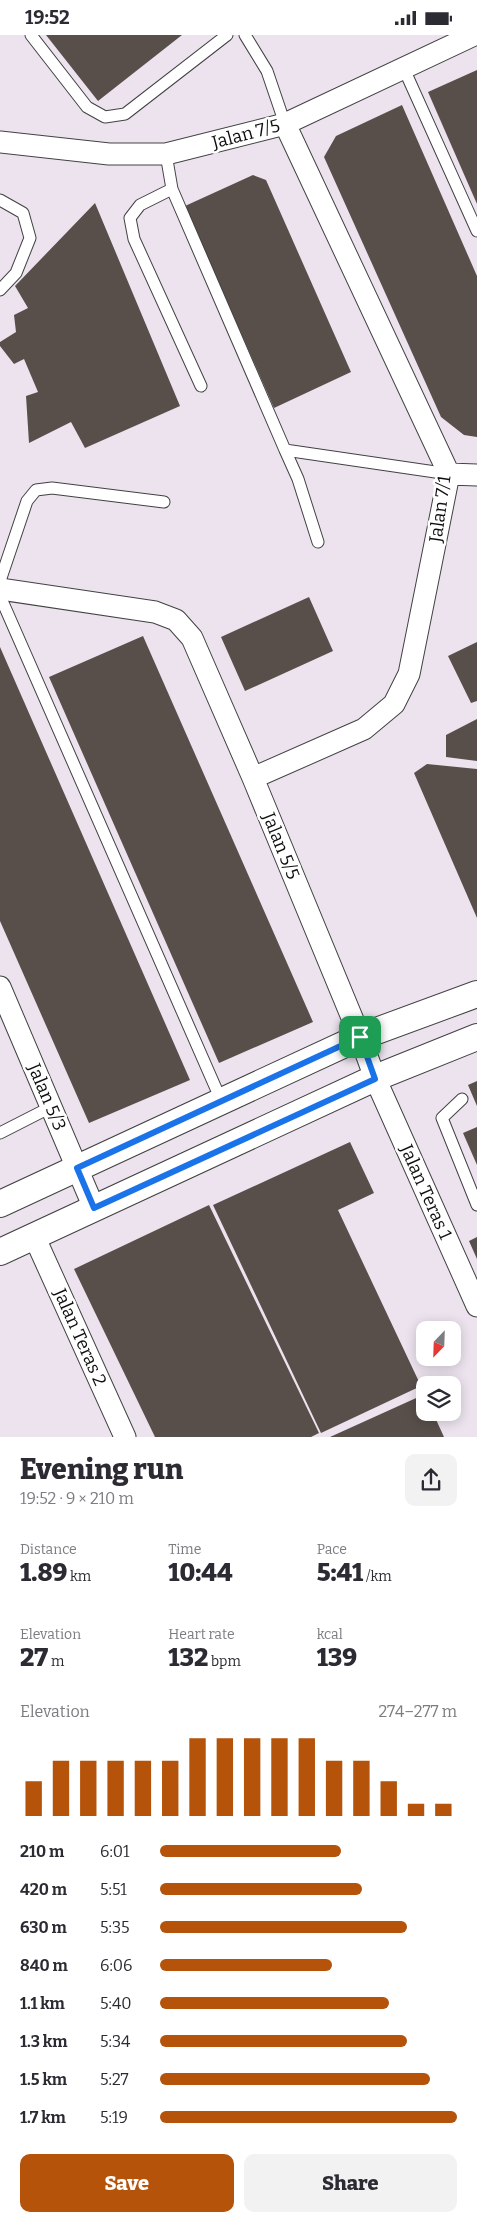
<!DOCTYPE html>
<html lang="en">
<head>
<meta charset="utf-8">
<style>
  body { margin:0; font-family:Bitter,serif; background:#f2f2f3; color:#2b2b33; height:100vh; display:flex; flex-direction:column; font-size:19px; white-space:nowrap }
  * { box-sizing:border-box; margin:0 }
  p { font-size:16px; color:#7c7c81 }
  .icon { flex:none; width:28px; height:28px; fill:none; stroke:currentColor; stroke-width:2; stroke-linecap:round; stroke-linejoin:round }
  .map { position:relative; height:1402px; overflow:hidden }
  .panel { display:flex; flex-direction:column; background:#fff; flex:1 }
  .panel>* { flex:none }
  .needle { width:32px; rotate:203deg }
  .buttons { position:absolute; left:416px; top:1286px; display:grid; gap:10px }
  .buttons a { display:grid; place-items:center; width:45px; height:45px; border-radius:10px; background:#fff; box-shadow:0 2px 12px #0003; font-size:25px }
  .pin { position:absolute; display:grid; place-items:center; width:42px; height:42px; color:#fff; margin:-21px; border-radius:10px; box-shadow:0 2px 8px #0006 }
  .round { display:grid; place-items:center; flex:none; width:52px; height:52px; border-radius:10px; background:#f2f2f3 }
  .head { display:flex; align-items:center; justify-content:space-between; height:85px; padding:0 20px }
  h1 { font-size:28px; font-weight:800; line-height:38px }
  .figures { display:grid; grid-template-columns:repeat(3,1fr); gap:8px; height:85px; padding:5px 20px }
  .figures div { display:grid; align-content:center }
  .figures b { font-size:25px; font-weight:800 }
  .figures small { font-size:14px; font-weight:400 }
  .figures p { font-size:14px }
  .chart { height:140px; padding:10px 20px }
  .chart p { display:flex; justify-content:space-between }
  .chart svg { width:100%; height:90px; margin-top:5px; stroke:#b45309; stroke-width:6 }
  .primary-button { display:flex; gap:10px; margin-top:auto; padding:10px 20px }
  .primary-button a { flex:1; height:58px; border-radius:10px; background:#b45309; color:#fff; font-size:20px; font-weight:800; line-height:58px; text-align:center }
  .primary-button a+a { background:#f2f2f3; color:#2b2b33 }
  ul { padding:0 20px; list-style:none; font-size:16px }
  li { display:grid; grid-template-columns:80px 60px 1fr; align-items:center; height:38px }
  li i { height:12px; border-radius:6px; background:#b45309 }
  .status { display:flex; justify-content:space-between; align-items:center; height:35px; padding:0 25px; background:#fff; direction:ltr }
  .status svg { height:14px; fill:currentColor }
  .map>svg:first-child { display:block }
  .industrial { fill:#ece3ee; fill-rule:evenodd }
  .building { fill:#584f4b }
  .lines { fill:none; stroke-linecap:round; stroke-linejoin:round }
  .service-casing { stroke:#424242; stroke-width:13 }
  .minor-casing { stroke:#424242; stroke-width:23 }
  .tertiary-casing { stroke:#424242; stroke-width:28 }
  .service { stroke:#fff; stroke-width:11 }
  .minor { stroke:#fff; stroke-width:21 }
  .tertiary { stroke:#fff; stroke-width:26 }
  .route-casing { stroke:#fff; stroke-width:10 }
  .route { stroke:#1a73e8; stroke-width:6 }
  .labels { text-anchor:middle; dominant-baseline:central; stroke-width:5; stroke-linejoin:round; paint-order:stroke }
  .street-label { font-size:18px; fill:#0f0f0f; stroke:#fff }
</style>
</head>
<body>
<div class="status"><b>19:52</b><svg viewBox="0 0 49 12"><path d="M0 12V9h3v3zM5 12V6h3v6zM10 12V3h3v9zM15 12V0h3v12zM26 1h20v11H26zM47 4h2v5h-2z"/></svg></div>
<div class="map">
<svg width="477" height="1402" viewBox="0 0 477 1402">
  <rect width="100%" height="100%" fill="#fffcf1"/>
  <path class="industrial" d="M0,0H477V1402H0ZM425,1295H452V1322H425ZM425,1350H452V1378H425Z"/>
  <path class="building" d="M46,0H182L98,66Z
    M477,35V169L428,57Z
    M402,70L477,241V402L464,400L441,382L324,122L336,101Z
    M253,140L266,145L351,337L274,373L185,171Z
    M95,168L180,371L85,413L71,387L29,408L26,361L38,357L24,324L14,329L0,311V307L16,297L14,280L28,273L15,251Z
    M309,562L333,616L245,656L221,602Z
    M143,601L313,987L219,1028L49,642Z
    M477,607V666L471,668L448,621Z
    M0,612L190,1045L89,1088L0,886Z
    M477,684V726L446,722V700Z
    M427,729L477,734V883L414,738Z
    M477,1046V1071L468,1050Z
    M477,1092V1130L463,1098Z
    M350,1107L374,1158L338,1175L421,1351L321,1398L213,1170Z
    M209,1170L319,1398L311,1402H155L74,1234Z
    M477,1202V1224L469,1206Z
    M425,1359V1378H433L444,1402H330Z"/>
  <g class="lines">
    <defs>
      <path id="service" d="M31,0L87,72L105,82L125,79L227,0
        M245,0L267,36L285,89
        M404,34L477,196
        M166,119L172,154L285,415L449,439
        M172,154L140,170L130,183L134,204L201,351
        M0,165L23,178L30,203L16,238L0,255
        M285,415L298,444L318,507
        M0,546L27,466L36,455L52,453L164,467
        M0,561L221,1065
        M462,1064L442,1083L477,1170
        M0,1098L51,1072"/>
      <path id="minor" d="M0,107L109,119H166L285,89L474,0
        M449,439L477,440
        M0,554L155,577L176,585L192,603L253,743L360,1002L375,1043L477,1271
        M253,743L364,694L394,669L409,639L449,439L285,89
        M0,952L94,1173
        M34,1201L125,1402"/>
      <path id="tertiary" d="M0,1169L360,1002L477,959
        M0,1217L375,1043L477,1002"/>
    </defs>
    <use href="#service" class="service-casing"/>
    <use href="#minor" class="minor-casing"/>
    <use href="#tertiary" class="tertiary-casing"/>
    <use href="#service" class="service"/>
    <use href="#minor" class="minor"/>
    <use href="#tertiary" class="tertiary"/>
  </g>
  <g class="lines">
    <defs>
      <path id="route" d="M360,1002L375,1044L94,1173L77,1133Z"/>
    </defs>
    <use href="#route" class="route-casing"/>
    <use href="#route" class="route"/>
  </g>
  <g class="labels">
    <g class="street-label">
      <text transform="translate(246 99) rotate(-15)">Jalan 7/5</text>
      <text transform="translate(440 474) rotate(-82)">Jalan 7/1</text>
      <text transform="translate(281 811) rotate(68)">Jalan 5/5</text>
      <text transform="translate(47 1062) rotate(67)">Jalan 5/3</text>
      <text transform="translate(426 1157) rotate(66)">Jalan Teras 1</text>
      <text transform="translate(80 1302) rotate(66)">Jalan Teras 2</text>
    </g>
  </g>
</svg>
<div class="buttons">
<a><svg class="needle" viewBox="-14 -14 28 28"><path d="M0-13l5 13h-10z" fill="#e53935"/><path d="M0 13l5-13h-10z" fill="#7c7c81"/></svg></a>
<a><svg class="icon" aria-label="layers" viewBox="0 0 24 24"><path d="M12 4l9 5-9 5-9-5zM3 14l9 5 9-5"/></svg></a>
</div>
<div class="pin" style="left:360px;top:1002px;background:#1e9e55"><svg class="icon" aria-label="arrive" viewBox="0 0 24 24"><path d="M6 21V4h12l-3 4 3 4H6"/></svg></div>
</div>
<section class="panel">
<div class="head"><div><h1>Evening run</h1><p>19:52 · 9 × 210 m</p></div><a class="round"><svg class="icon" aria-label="share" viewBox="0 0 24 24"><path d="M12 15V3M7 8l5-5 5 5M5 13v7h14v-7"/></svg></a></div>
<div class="figures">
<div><p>Distance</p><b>1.89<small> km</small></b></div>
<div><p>Time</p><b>10:44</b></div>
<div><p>Pace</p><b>5:41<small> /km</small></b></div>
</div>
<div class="figures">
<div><p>Elevation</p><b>27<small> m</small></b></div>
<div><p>Heart rate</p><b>132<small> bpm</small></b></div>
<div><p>kcal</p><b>139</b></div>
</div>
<div class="chart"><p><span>Elevation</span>274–277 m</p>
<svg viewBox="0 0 160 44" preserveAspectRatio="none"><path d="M5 44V27M15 44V17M25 44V17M35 44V17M45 44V17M55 44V17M65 44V6M75 44V6M85 44V6M95 44V6M105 44V6M115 44V17M125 44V17M135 44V27M145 44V38M155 44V38"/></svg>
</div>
<ul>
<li><b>210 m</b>6:01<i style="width:61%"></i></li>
<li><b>420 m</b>5:51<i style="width:68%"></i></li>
<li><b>630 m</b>5:35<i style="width:83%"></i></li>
<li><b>840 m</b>6:06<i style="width:58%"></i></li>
<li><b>1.1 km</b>5:40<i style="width:77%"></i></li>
<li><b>1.3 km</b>5:34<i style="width:83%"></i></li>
<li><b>1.5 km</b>5:27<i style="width:91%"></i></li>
<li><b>1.7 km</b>5:19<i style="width:100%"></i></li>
</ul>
<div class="primary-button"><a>Save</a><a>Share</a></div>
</section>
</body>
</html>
